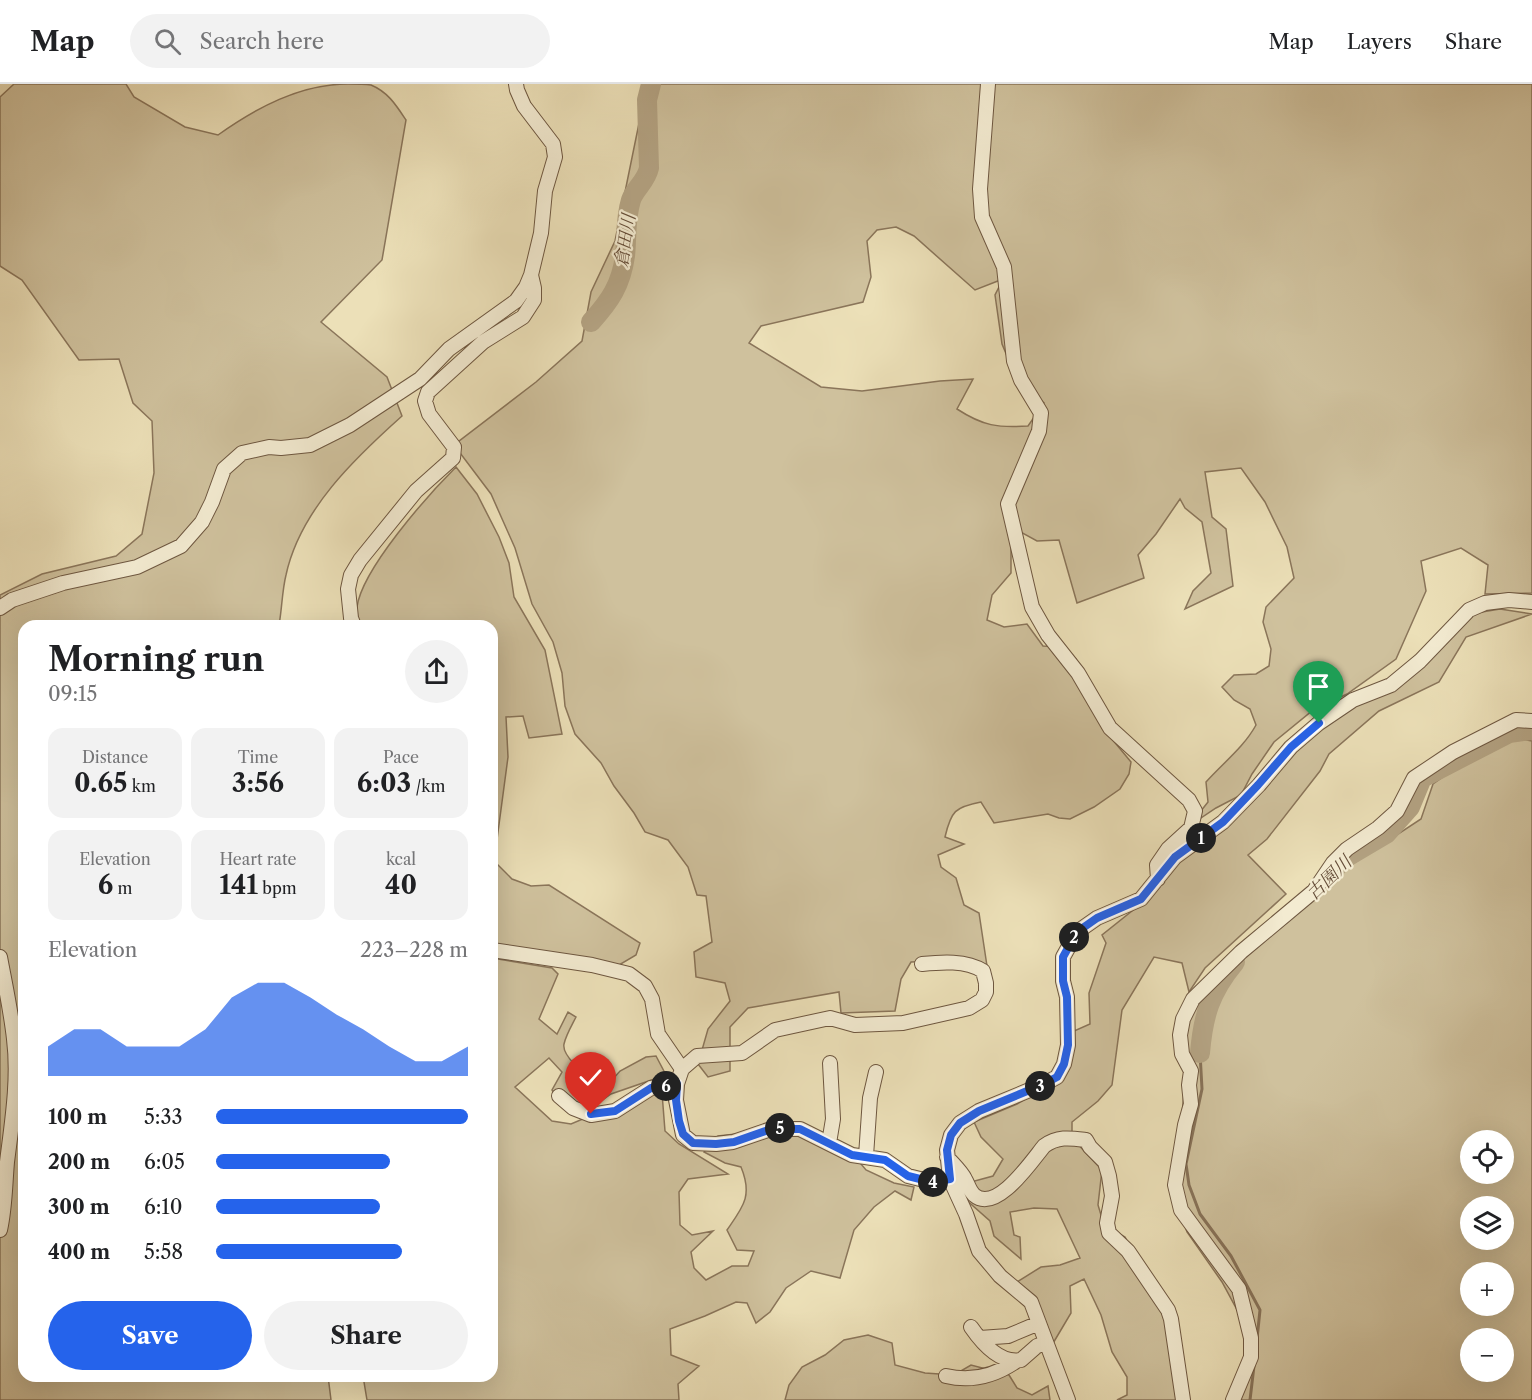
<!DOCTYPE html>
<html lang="en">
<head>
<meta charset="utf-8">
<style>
  body { margin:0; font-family:"Libre Caslon Text","Noto Serif JP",serif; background:#f2f2f2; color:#202124; height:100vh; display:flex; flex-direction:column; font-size:22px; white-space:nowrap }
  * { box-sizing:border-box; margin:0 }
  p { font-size:20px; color:#757577 }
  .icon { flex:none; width:33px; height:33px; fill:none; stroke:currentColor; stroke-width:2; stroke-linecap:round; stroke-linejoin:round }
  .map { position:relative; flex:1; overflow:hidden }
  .panel { position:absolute; left:18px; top:536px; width:480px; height:762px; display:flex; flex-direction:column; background:#fff; border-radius:18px; box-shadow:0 6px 24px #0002 }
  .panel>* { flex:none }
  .controls { position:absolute; left:1460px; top:1046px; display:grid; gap:12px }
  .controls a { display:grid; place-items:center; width:54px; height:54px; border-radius:50%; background:#fff; box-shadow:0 6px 24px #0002; font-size:30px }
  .pin { position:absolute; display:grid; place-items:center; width:51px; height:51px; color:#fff; margin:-62px -26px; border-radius:50% 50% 50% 0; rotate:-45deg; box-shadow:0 0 6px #0007 }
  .pin .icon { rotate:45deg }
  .km { position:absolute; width:30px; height:30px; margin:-15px; border-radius:50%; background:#222; color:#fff; font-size:16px; line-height:30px; text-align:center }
  .round { display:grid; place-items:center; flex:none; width:63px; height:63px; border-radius:32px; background:#f2f2f2 }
  .head { display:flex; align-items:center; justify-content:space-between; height:102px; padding:0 30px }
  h1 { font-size:33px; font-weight:700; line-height:45px }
  .metrics { display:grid; grid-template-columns:repeat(3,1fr); gap:9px; height:102px; padding:6px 30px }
  .metrics div { display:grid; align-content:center; border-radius:15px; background:#f2f2f2; text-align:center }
  .metrics b { font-size:26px; font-weight:700 }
  .metrics small { font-size:16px; font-weight:400 }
  .metrics p { font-size:16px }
  .chart { height:168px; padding:12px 30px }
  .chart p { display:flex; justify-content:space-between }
  .chart svg { width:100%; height:108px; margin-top:6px; fill:#2563eb; opacity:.7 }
  .button { display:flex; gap:12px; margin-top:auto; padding:12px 30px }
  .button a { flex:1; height:69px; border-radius:36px; background:#2563eb; color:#fff; font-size:24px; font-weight:700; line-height:69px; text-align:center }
  .button a+a { background:#f2f2f2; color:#202124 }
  ul { padding:0 30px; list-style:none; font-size:20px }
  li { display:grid; grid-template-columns:96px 72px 1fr; align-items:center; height:45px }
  li i { height:15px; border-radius:8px; background:#2563eb }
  header { display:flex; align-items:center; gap:36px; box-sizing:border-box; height:84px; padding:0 30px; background:#fff; border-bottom:2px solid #e0e0e0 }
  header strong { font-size:28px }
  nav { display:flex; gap:33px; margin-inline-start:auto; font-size:21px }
  .search { width:420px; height:54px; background:#f2f2f2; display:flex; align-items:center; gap:15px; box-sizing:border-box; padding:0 21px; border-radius:33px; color:#757577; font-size:22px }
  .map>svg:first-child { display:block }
  .green { fill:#cfc19d; stroke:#8a755a; stroke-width:1.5; fill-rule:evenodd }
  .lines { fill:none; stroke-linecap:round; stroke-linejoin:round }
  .stream { stroke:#877258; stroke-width:3 }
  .river { stroke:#b3a282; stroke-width:20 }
  .minor-casing { stroke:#6e5740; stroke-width:16 }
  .minor { stroke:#f3ebd1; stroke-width:14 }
  .route-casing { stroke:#fff; stroke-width:12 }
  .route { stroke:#2563eb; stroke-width:8 }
  .labels { text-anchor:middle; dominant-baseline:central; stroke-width:4.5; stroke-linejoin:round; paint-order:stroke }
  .water-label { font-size:18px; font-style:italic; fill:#654d38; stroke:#f3ebd1 }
</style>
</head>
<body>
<header>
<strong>Map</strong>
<div class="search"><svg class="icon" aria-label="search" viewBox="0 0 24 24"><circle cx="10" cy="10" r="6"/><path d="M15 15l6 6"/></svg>Search here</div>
<nav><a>Map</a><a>Layers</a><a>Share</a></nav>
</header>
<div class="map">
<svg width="1532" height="1316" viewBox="0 0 1532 1316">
  <rect width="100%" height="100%" fill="#ece0b8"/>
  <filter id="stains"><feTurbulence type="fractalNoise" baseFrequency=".00333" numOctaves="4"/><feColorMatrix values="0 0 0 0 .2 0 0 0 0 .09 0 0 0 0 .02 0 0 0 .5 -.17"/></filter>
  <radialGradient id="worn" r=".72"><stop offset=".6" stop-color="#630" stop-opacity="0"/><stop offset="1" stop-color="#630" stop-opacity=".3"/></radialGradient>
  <path class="green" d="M14,0H126L134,13L185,43L218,51C256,24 300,0 348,0C355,0 364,0 371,1C388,8 396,21 406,36L382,176L321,238L387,293L402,332C355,374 300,426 286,491C282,507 282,525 279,541L24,542V1292H328L331,1316H0V511L42,490L116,472L142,450L154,389L152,337L133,319L119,275L79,276L22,196L0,182V13Z
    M652,0H1532V509L1485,510L1488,481L1461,464L1421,477L1426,507L1396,575L1347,610L1312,627L1274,658L1252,690L1241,711L1216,724L1189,742L1208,718L1206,698C1223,679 1244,663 1256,641L1250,625L1234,616L1222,603L1234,591L1256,590L1269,582L1271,565L1263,538L1266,523L1294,494L1287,463L1265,418L1241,384L1205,388L1212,433L1226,445L1233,502L1185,525L1193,507L1211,489L1202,438L1185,424L1180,415L1156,450L1138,471L1144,494L1077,519L1059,456L1037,457L1019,447L1011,451V489L992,511L987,536L1004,543L1027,540L1043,562L1065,563L1076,575L1112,655L1131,678L1129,690L1120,705L1094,723L1070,735L1059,734L1048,730L994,739L981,718C955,723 951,727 945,753L964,760L938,771L941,783L956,794L964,821L979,829L987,882L958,876L911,878L901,895L895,927L841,929L839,908L748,924L730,943V987L708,993L698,980L708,945L730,917L725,899L696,893L694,868L712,858L706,812L697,811L688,783L668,756L645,748L634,729L614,702L601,679L575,650L565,622L562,589L553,558L532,520L515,464L491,410L454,361L536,298L582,257L591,208L615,157L646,5ZM896,143L914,152L975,206L1003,195L995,211L1002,260L1018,298L1044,319L1028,342C998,344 983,342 957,325L973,295L940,297L862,307L821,303L749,259L761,242L863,218L871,193L867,157L877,146Z
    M456,383L477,410L499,453L509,479L514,513L545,566L562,650L529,654L523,632L506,633L508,673L496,763L497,780L512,795L531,802L549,801L640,859L636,871L614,884L492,862V542L359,541C358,536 356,529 357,523C362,485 428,411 456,383Z
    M1500,525L1532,530L1466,553L1439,598L1379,627L1329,670L1320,687L1267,755L1248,771L1286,810L1205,884L1189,908L1182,879L1154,873L1122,926L1112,1001L1098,1017L1072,1038V1054L1102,1086L1098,1121L1104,1141L1125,1153L1165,1226L1183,1316H1117L1127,1311V1293L1112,1268L1101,1231L1084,1195L1070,1202L1071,1229L1052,1261L1012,1201L1041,1183L1060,1181L1080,1174L1057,1125L1034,1124L1010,1128L1014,1151L1020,1153L1021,1175L994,1152L990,1137L964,1114L967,1099L993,1092L1003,1075L981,1053L974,1038L1017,1020L1058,996L1074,947L1090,940L1089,909L1106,859L1102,851L1142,819L1180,775L1304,655L1392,597L1476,529Z
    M1516,654L1532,657V1316H1238L1248,1269L1243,1237L1222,1198L1187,1148L1175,1116L1186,983L1185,936L1201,913L1284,825L1421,735L1433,700L1467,676ZM1470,1056H1503V1089H1470ZM1470,1122H1503V1155H1470ZM1470,1188H1503V1221H1470ZM1470,1254H1503V1287H1470Z
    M492,874L552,884L558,890L539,935L557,950L568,928L576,933C572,941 566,951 564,960C561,974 593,997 604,1005L620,987L646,973L656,972L666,991L611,1010L594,1022L579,1025L559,1018L552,1006L562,988L549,974L515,1003L552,1037L571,1040L647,1008L662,1009L665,1047L679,1060L728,1090L688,1095L679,1108L680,1141L692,1151L713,1147L691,1168L694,1184L706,1196L732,1182H748L754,1167L737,1166L727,1146C743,1123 753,1112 741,1083L725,1079L704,1068L718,1052L764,1047H802L845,1061L866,1086L894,1099L914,1103L911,1116L895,1107L874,1123L854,1146L840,1194L811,1187L786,1204L770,1228L756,1239L747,1219L736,1218L705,1232L670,1245L671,1271L699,1282L678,1300L679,1316H367L363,1292H492Z
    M868,1251L892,1259L895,1281L925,1289L954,1291L971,1281L1009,1291L1017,1304L1032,1311L1048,1302L1050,1316H785L789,1301L802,1283L825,1271L844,1256Z"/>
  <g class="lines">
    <path class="stream" d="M1200,969L1202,1005L1186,1080L1189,1101L1200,1130L1231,1172L1260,1226L1257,1255
      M1250,1316L1254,1282"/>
    <path class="river" d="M591,238C610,217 621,201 625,172C627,154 625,135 631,116C635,104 646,98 649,84L647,16L651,0
      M1331,790L1342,776L1386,750L1410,723L1422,694L1509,649L1532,646
      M1200,969C1203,932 1210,908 1235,878"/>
    <defs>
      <path id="minor" d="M988,0L980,105L982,133L1004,183L1014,277L1021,296L1041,329L1039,347L1008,420L1032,523L1048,551L1078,589L1110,644L1189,716L1195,727L1191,744L1168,765L1157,781L1158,795
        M0,524L12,516L63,499L137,483L181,462L202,438L212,418L224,385L242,369L269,363L281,364L310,361L350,341L420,295L449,265L516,217L526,203L531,191
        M354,542L351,534L348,505L351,491L360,476L416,407L453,374L454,363L429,330L425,317L428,308L483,258L523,233L534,216V204L531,191L541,149L545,107L555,73L553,60L524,22L517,6L516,0
        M492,866L592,881L629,890L645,902L652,915L658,950L682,985L677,1000L676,1016L683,1051L693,1059L716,1060L733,1058L771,1045H800L852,1071L885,1076L908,1092L932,1098L950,1095
        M0,873C5,900 11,927 14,955C19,995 12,1038 7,1078C5,1101 5,1124 0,1146
        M682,985L697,972L742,969L775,946L830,934L855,941L903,939L969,924L982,916L986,908V899L983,887C966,876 941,878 922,880
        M559,1012L573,1024L591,1031L615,1027L651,1004L677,1000
        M829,1059L833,1035L830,979
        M866,1072L870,1014L876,988
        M947,1073C953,1080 961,1087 965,1095C968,1100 969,1106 974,1111C996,1130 1031,1078 1044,1062C1058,1052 1070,1054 1086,1056L1090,1063L1105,1078L1109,1092L1112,1112L1107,1139L1109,1149L1128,1167L1168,1226L1171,1235L1183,1316
        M971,1243C982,1259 1000,1280 1021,1276L1037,1262L1046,1259
        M980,1254L1008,1252L1039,1239
        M946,1292C971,1298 994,1292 1015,1278
        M1068,1316L1031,1218L1000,1192L979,1167L966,1130L950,1095L947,1066L951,1051L960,1039L979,1027L1044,1000L1057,993L1064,980L1068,961L1067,913L1063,897V873L1077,848L1097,834L1141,815L1175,773L1223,738L1259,701L1291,663L1319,639L1353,616L1391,601L1420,577L1469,526L1485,519L1509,516L1532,518
        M1233,1316L1251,1273V1254L1239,1205L1181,1126L1175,1101L1185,1041L1191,1020L1189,1001L1191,987L1182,970L1180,951L1183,935L1193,915L1241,868L1314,807L1333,779L1347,765L1378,744L1397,727L1414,694L1453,668L1516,636L1532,637"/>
    </defs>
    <use href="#minor" class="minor-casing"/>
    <use href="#minor" class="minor"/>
  </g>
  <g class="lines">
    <defs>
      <path id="route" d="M591,1030L615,1027L651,1004L677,1000L676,1016L679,1037L683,1050L693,1059L716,1060L734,1058L771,1045H800L852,1071L885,1076L908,1092L932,1098L950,1095L947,1066L951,1051L960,1039L979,1027L1044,1000L1057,993L1064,980L1068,961L1067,913L1063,897V873L1077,848L1097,834L1141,815L1175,773L1223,738L1258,701L1291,663L1319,639"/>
    </defs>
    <use href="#route" class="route-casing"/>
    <use href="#route" class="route"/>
  </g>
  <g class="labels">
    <g class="water-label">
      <text transform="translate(625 157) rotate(-81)">倉田川</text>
      <text transform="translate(1329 794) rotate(-44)">古園川</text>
    </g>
  </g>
  <rect width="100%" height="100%" filter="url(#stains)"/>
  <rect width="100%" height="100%" fill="url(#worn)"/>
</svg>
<div class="controls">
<a><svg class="icon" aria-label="locate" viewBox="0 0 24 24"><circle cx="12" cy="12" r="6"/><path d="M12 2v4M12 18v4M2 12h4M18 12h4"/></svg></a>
<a><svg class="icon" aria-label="layers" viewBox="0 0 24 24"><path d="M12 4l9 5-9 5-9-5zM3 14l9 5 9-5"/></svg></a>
<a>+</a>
<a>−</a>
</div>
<div class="pin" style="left:1319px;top:639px;background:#1e9e55"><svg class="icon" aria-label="arrive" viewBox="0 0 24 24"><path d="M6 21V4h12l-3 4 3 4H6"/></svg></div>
<div class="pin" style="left:591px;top:1030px;background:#d93025"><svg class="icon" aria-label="check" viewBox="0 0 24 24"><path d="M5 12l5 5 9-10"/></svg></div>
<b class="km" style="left:1201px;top:754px">1</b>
<b class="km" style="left:1074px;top:853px">2</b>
<b class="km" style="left:1040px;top:1002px">3</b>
<b class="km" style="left:933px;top:1098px">4</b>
<b class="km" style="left:780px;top:1044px">5</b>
<b class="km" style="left:666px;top:1002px">6</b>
<section class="panel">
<div class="head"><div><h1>Morning run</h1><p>09:15</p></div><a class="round"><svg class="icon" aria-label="share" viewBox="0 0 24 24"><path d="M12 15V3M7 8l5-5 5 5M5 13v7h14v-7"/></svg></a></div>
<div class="metrics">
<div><p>Distance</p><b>0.65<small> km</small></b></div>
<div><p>Time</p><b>3:56</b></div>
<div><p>Pace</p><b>6:03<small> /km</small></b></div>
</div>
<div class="metrics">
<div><p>Elevation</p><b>6<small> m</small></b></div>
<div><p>Heart rate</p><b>141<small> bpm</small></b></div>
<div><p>kcal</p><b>40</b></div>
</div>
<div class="chart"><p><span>Elevation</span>223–228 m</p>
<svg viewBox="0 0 160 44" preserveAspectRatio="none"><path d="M0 44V32L10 25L20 25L30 32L40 32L50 32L60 25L70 12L80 6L90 6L100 12L110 19L120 25L130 32L140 38L150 38L160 32V44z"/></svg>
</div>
<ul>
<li><b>100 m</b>5:33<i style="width:100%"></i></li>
<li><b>200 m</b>6:05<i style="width:69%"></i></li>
<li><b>300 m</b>6:10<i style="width:65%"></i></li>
<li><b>400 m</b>5:58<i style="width:74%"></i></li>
</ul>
<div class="button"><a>Save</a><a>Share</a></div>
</section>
</div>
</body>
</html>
